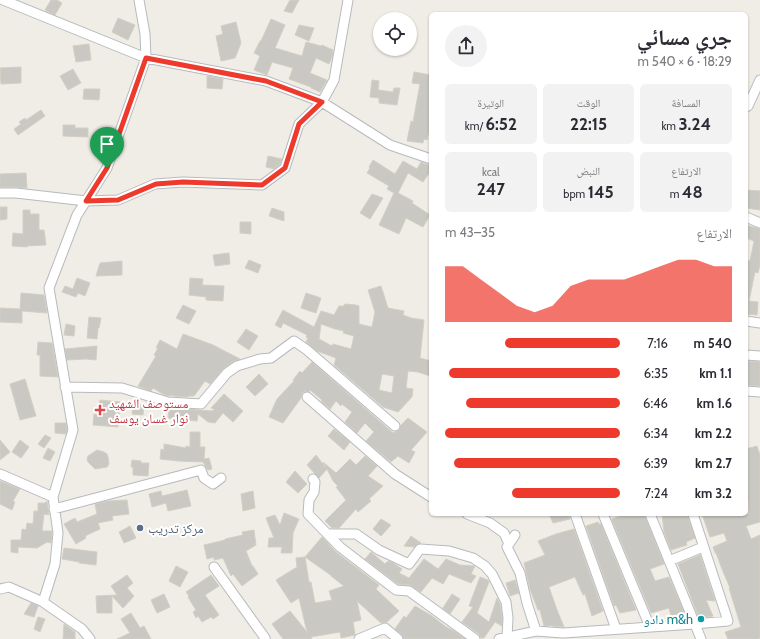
<!DOCTYPE html>
<html lang="ar">
<head>
<meta charset="utf-8">
<style>
  body { margin:0; font-family:Cabin,"Noto Naskh Arabic",sans-serif; background:#f2f2f3; color:#2b2b33; direction:rtl; height:100vh; display:flex; flex-direction:column; font-size:15px; white-space:nowrap }
  * { box-sizing:border-box; margin:0 }
  p { font-size:13px; color:#7c7c81 }
  .icon { flex:none; width:22px; height:22px; fill:none; stroke:currentColor; stroke-width:2; stroke-linecap:round; stroke-linejoin:round }
  .map { position:relative; flex:1; overflow:hidden; direction:ltr }
  .drawer { position:absolute; left:429px; top:12px; width:319px; height:504px; display:flex; flex-direction:column; background:#fff; border-radius:6px; box-shadow:0 1px 3px #0004; direction:rtl }
  .drawer>* { flex:none }
  .fabs { position:absolute; left:373px; top:12px; display:grid; gap:8px }
  .fabs a { display:grid; place-items:center; width:44px; height:44px; border-radius:50%; background:#fff; box-shadow:0 1px 3px #0004; font-size:20px }
  .pin { position:absolute; display:grid; place-items:center; width:34px; height:34px; color:#fff; margin:-41px -17px; border-radius:50% 50% 50% 0; rotate:-45deg; box-shadow:0 0 4px #0007 }
  .pin .icon { rotate:45deg }
  .round { display:grid; place-items:center; flex:none; width:42px; height:42px; border-radius:21px; background:#f2f2f3 }
  .summary { display:flex; align-items:center; justify-content:space-between; height:68px; padding:0 16px }
  h1 { font-size:22px; font-weight:700; line-height:30px }
  .figures { display:grid; grid-template-columns:repeat(3,1fr); gap:6px; height:68px; padding:4px 16px }
  .figures div { display:grid; align-content:center; border-radius:6px; background:#f2f2f3; text-align:center }
  .figures b { font-size:17px; font-weight:700 }
  .figures small { font-size:11px; font-weight:400 }
  .figures p { font-size:11px }
  .chart { height:112px; padding:8px 16px }
  .chart p { display:flex; justify-content:space-between }
  .chart svg { width:100%; height:72px; margin-top:4px; fill:#ee3a2c; opacity:.7 }
  ul { padding:0 16px; list-style:none; font-size:13px }
  li { display:grid; grid-template-columns:64px 48px 1fr; align-items:center; height:30px }
  li i { height:10px; border-radius:5px; background:#ee3a2c }
  .map>svg:first-child { display:block }
  .building { fill:#cac8c2; stroke:#d4cfc3; fill-rule:evenodd }
  .lines { fill:none; stroke-linecap:round; stroke-linejoin:round }
  .minor-casing { stroke:#b7babf; stroke-width:11 }
  .minor { stroke:#fff; stroke-width:9 }
  .route-casing { stroke:#fff; stroke-width:8 }
  .route { stroke:#ee3a2c; stroke-width:5 }
  .health-dot { fill:#e0444e; stroke:#fff; stroke-width:1.5 }
  .service-dot { fill:#5c6f8a; stroke:#fff; stroke-width:1.5 }
  .culture-dot { fill:#0f9aa8; stroke:#fff; stroke-width:1.5 }
  .labels { text-anchor:middle; dominant-baseline:central; stroke-width:4; stroke-linejoin:round; paint-order:stroke }
  .health-label { font-size:13px; fill:#be3a42; stroke:#fff; text-anchor:start }
  .service-label { font-size:13px; fill:#4e5e75; stroke:#fff; text-anchor:start }
  .culture-label { font-size:13px; fill:#0d838f; stroke:#fff; text-anchor:end }
</style>
</head>
<body>
<div class="map">
<svg width="760" height="639" viewBox="0 0 760 639">
  <rect width="100%" height="100%" fill="#efede5"/>
  <path class="building" d="M51,0H57L62,3L55,15L45,10Z
    M290,0H299L292,13L284,11Z
    M118,18L135,25L128,40L112,32Z
    M271,19L285,25L275,48L302,56L306,42L321,46L322,45L333,50L332,57L329,64L316,58L310,73L327,80L320,92L311,88V87L289,79L293,68L272,62L267,75L254,70L260,56L254,53L260,41H261Z
    M236,22L241,43L235,58L221,61L216,36L223,34L221,26Z
    M299,25L314,28L309,41L295,35Z
    M89,44L91,60L76,62L73,46Z
    M21,67V83L1,84L0,68Z
    M73,69L81,83L68,90L60,76Z
    M414,72L431,75V126H430L427,140L424,139L423,143L407,141L411,121L413,122L420,84L412,83Z
    M207,76L223,79L222,89L207,88Z
    M372,80L379,81L378,90L393,92L394,88H400L397,105L379,103V98L370,97Z
    M84,89H100L99,100L83,99Z
    M41,110L45,116L18,135L14,129L21,124L19,122L25,118L26,120Z
    M63,125H75V128H88V137L63,136Z
    M268,156L282,159L280,164L274,169L266,167Z
    M373,160L395,174L403,161L417,169L421,162L431,166V170L423,182L408,173L398,193L413,201L412,203L430,215L423,227L406,218L399,234L379,225L394,193L387,189L389,186L367,173L370,168L369,167Z
    M26,173L27,188L16,187H0V174Z
    M746,190L760,191V210L746,208Z
    M372,194L383,198L370,219L360,213Z
    M0,207H7V219L0,220Z
    M272,208L284,212V221L269,216Z
    M23,210H30V214H39V230H44L46,245L27,246V247L12,246L13,233L23,234Z
    M240,222H251V234L240,233Z
    M746,225L760,229V265L758,273L755,272L749,301L758,302L757,315L746,314V260L750,261L754,241L746,238Z
    M229,253L230,264L215,266L213,255Z
    M249,260L261,265L258,273L245,268Z
    M122,261V275L96,276L100,263Z
    M77,278L90,283L85,296L78,293L76,297L62,292L65,286L73,289Z
    M190,278L203,279L202,285L224,286L223,301L206,300V297L189,295Z
    M381,286L388,308L404,311L403,315L411,318L424,320L420,358L431,361V372L430,376L418,372L408,371L406,388L413,389L412,397L398,412L383,407L334,365L336,358L317,351L306,342L308,338L306,337L307,335L283,323L281,328L275,325L283,310L314,327L321,311L334,315L339,306H344L345,304L356,305L359,306V324L372,327L375,312L368,290ZM321,324L335,329L344,331L343,333L354,336L351,349L333,344L332,346L319,339ZM382,374L394,376L392,393L379,390Z
    M21,293L44,295L47,313L22,311V323L0,322V308L20,309Z
    M306,293L321,298L316,313L301,308Z
    M183,305L196,311L189,324L176,318Z
    M89,317L101,318L99,328H98L97,339L87,338Z
    M66,324L75,326L74,336L64,335Z
    M246,329L258,336L249,350L237,342Z
    M183,334L213,345L240,359L234,361L224,368L210,384L205,381L194,396H188V397L174,396L170,395L169,396L163,394L153,388L151,391L138,386L156,356L154,355L158,348H156L160,340L177,349Z
    M38,342L52,343L58,377L40,376V355H37Z
    M97,346L96,360L86,359L67,360L65,349Z
    M746,361L760,362V386L746,385Z
    M312,362L393,433L399,430L401,425L408,418L427,432L411,450L415,452L409,463L398,456L391,462L366,441L374,432L365,423L357,433L345,422L352,412L342,404L341,406L336,401L330,409L321,401L322,400L310,390L309,392L305,391L302,393L301,398L283,423L269,417L277,399L294,381L293,380L300,371L302,373Z
    M259,374L268,384L255,396L246,387Z
    M25,379L36,416L20,420L10,384Z
    M224,394L243,411L233,422L223,413L215,423L208,422L198,414L197,421L168,418L169,408L213,411L214,409L211,408Z
    M100,400L120,402L118,427L93,425L94,414L98,415Z
    M133,404L144,405L143,415L132,414Z
    M55,423H66L67,428L66,434L55,433Z
    M334,429L350,442L344,450L328,436Z
    M190,432H200V447H205L204,459L209,458L212,469L208,470L203,462L178,461L160,459L161,449L164,450V444L186,448V446L190,447Z
    M45,435L51,438L44,448L38,444Z
    M0,440L10,452L0,460Z
    M20,440L29,447L21,458L12,452Z
    M757,446L760,455V522L746,526L751,539L760,535V638L758,639H728L725,632L741,627L729,588H730L722,569L716,553H715L713,547L727,541L724,533L710,537L702,514H749L748,500L746,501V449Z
    M48,448L55,452L50,461L43,458Z
    M97,450L104,452L107,454L108,457L109,464L107,467L95,469L88,462L87,459L88,456Z
    M316,455L326,468L323,462L336,473L350,459L356,465L365,456L377,466L368,476L383,486L369,499L371,501L358,512L356,509L339,528H332L325,521L346,500L336,487L338,486L333,481L327,469L319,478L307,465Z
    M132,460L141,461V463H149L148,476L133,475V467H131Z
    M295,471L307,484L298,493L286,482Z
    M0,481L20,489L13,501L15,502L12,510L0,504Z
    M187,490L191,506L168,511L166,503L152,507L149,494L161,491L162,496Z
    M253,491L255,508L243,511L241,494Z
    M127,500L129,514L112,516L113,520L98,523L100,529L85,536L86,538L76,544L64,524L75,518L77,522L97,514L95,504L108,501Z
    M47,501L49,515L44,514L42,531H52L51,543L47,542L37,548L18,547V553L11,552V540H21L22,529L26,530L27,523L33,524L34,511H38V503H45Z
    M284,513L299,519L293,533L292,553H281L282,547H268L269,538H274L266,518L275,515L280,525Z
    M549,514H569L570,519L553,523Z
    M626,514H644L664,564L650,569L655,581L669,577L684,612L671,616L669,608L651,613L612,520V519Z
    M662,514H687L695,538L686,542L687,545L671,550L664,532Z
    M381,519L391,525L381,536L373,529Z
    M598,522L599,524H601L636,610L620,613L616,605L614,606L586,526Z
    M130,526L136,538L124,543L119,532Z
    M574,529L603,611L592,616L585,594L583,595L575,577L549,587L557,610L564,627L552,626L551,625L549,626H544L540,610H538L530,589L524,563L545,555L538,541L556,534Z
    M254,530L256,545L246,551L252,566H253L258,574L242,586L233,574L231,576L223,558L214,560V557L207,559L204,545L225,540V539L243,535L242,532Z
    M411,536L421,543L417,544L414,547L404,546Z
    M322,537L336,552L379,585L376,589L399,611L387,622L381,623L357,601L361,620L353,622L355,634V635L341,638L340,632L311,637L312,639H283L272,624L290,611L307,632L299,598L291,603L276,580L297,567L296,558L305,557L309,582H311L315,603L332,600L329,591L344,586L331,576H332L305,557Z
    M64,548L97,552L96,565L79,563V562L62,559Z
    M371,552L385,564L388,561L393,563L402,569L399,573L409,578L424,559L438,569L446,559L460,565L474,566H475L471,574L476,576L471,583L449,574L443,584L432,578L421,592L410,585L398,584L365,559Z
    M700,555L715,601L706,600L713,616L699,618L678,564Z
    M176,566L188,572L180,587L169,581Z
    M127,575L133,583L127,588L134,596L123,608L112,596V613H97L96,596L117,595L111,586Z
    M211,575L219,586L205,595L219,615L213,619L211,617L202,622L198,616L196,618L193,612L196,610L191,602L188,597L189,596L186,592Z
    M480,577L488,580L489,582L477,613L489,622L497,598L500,604L502,618V626L495,622L484,638H481L479,634L462,622L473,607L469,606Z
    M515,580L519,593L510,596L506,583Z
    M164,594L170,607L157,613L151,600Z
    M452,594L460,599L450,614L443,608Z
    M31,603L38,606L34,617L24,614Z
    M415,606L432,616L446,627L454,631L465,639H404L402,635L395,629L404,616L406,618Z
    M131,613L140,628L144,626L151,639H117L130,633L121,619Z
    M38,617L45,619L40,632L34,629Z
    M64,624L75,632V639H63Z"/>
  <g class="lines">
    <defs>
      <path id="minor" d="M3,0L146,58L266,81L322,102L390,145L431,159
        M746,107L748,106L760,80
        M0,193H16L86,201L118,200L155,184L183,182L262,185L285,168L299,124L322,102L334,80L348,0
        M746,217L760,223
        M746,321L760,323
        M746,355L760,356
        M65,387L122,388L168,402L201,404L227,373L237,366L260,359L271,358L294,341L307,350L395,426
        M746,391L760,392
        M307,397L395,474L431,497
        M0,474L53,497
        M313,479L315,482L314,492L309,500L308,514L340,547L396,590L409,591L475,639
        M54,509L201,470L204,478L213,484L221,478
        M467,514L490,523L504,533L509,544
        M575,514L616,629
        M603,514L650,627
        M650,514L701,639
        M328,534H356L379,550L409,564L420,549L449,551L473,558L485,566L492,574L506,602L508,618L507,637
        M515,535L507,547L520,573L527,603L536,631
        M669,561L703,547
        M214,567L265,638L264,639
        M0,589L9,587L43,602L82,629L90,639
        M43,602L55,564L58,533L53,497L73,430L49,288L77,215L107,168L146,58L145,34L139,0
        M359,639L385,628L398,639
        M499,639L536,631L563,633L695,624L728,621L693,514"/>
    </defs>
    <use href="#minor" class="minor-casing"/>
    <use href="#minor" class="minor"/>
  </g>
  <g class="lines">
    <defs>
      <path id="route" d="M146,58L266,81L322,102L299,124L285,168L262,185L183,182L156,184L118,200L86,201L107,168Z"/>
    </defs>
    <use href="#route" class="route-casing"/>
    <use href="#route" class="route"/>
  </g>
  <path class="health-dot" d="M98 404h4v4h4v4h-4v4h-4v-4h-4v-4h4z"/>
  <circle class="service-dot" cx="140" cy="528" r="4"/>
  <circle class="culture-dot" cx="701" cy="619" r="4"/>
  <g class="labels">
    <g class="health-label">
      <text x="109" y="403">مستوصف الشهيد<tspan x="109" dy="15">نوار غسان يوسف</tspan></text>
    </g>
    <g class="service-label">
      <text x="148" y="528">مركز تدريب</text>
    </g>
    <g class="culture-label">
      <text x="693" y="619">دادو m&amp;h</text>
    </g>
  </g>
</svg>
<div class="fabs">
<a><svg class="icon" aria-label="locate" viewBox="0 0 24 24"><circle cx="12" cy="12" r="6"/><path d="M12 2v4M12 18v4M2 12h4M18 12h4"/></svg></a>
</div>
<div class="pin" style="left:107px;top:168px;background:#1e9e55"><svg class="icon" aria-label="arrive" viewBox="0 0 24 24"><path d="M6 21V4h12l-3 4 3 4H6"/></svg></div>
<section class="drawer">
<div class="summary"><div><h1>جري مسائي</h1><p>18:29 · 6 × 540 m</p></div><a class="round"><svg class="icon" aria-label="share" viewBox="0 0 24 24"><path d="M12 15V3M7 8l5-5 5 5M5 13v7h14v-7"/></svg></a></div>
<div class="figures">
<div><p>المسافة</p><b>3.24<small> km</small></b></div>
<div><p>الوقت</p><b>22:15</b></div>
<div><p>الوتيرة</p><b>6:52<small> /km</small></b></div>
</div>
<div class="figures">
<div><p>الارتفاع</p><b>48<small> m</small></b></div>
<div><p>النبض</p><b>145<small> bpm</small></b></div>
<div><p>kcal</p><b>247</b></div>
</div>
<div class="chart"><p><span>الارتفاع</span>35–43 m</p>
<svg viewBox="0 0 160 44" preserveAspectRatio="none"><path d="M0 44V10L10 10L20 18L30 26L40 34L50 38L60 34L70 22L80 18L90 18L100 18L110 14L120 10L130 6L140 6L150 10L160 10V44z"/></svg>
</div>
<ul>
<li><b>540 m</b>7:16<i style="width:66%"></i></li>
<li><b>1.1 km</b>6:35<i style="width:98%"></i></li>
<li><b>1.6 km</b>6:46<i style="width:88%"></i></li>
<li><b>2.2 km</b>6:34<i style="width:100%"></i></li>
<li><b>2.7 km</b>6:39<i style="width:95%"></i></li>
<li><b>3.2 km</b>7:24<i style="width:62%"></i></li>
</ul>
</section>
</div>
</body>
</html>
